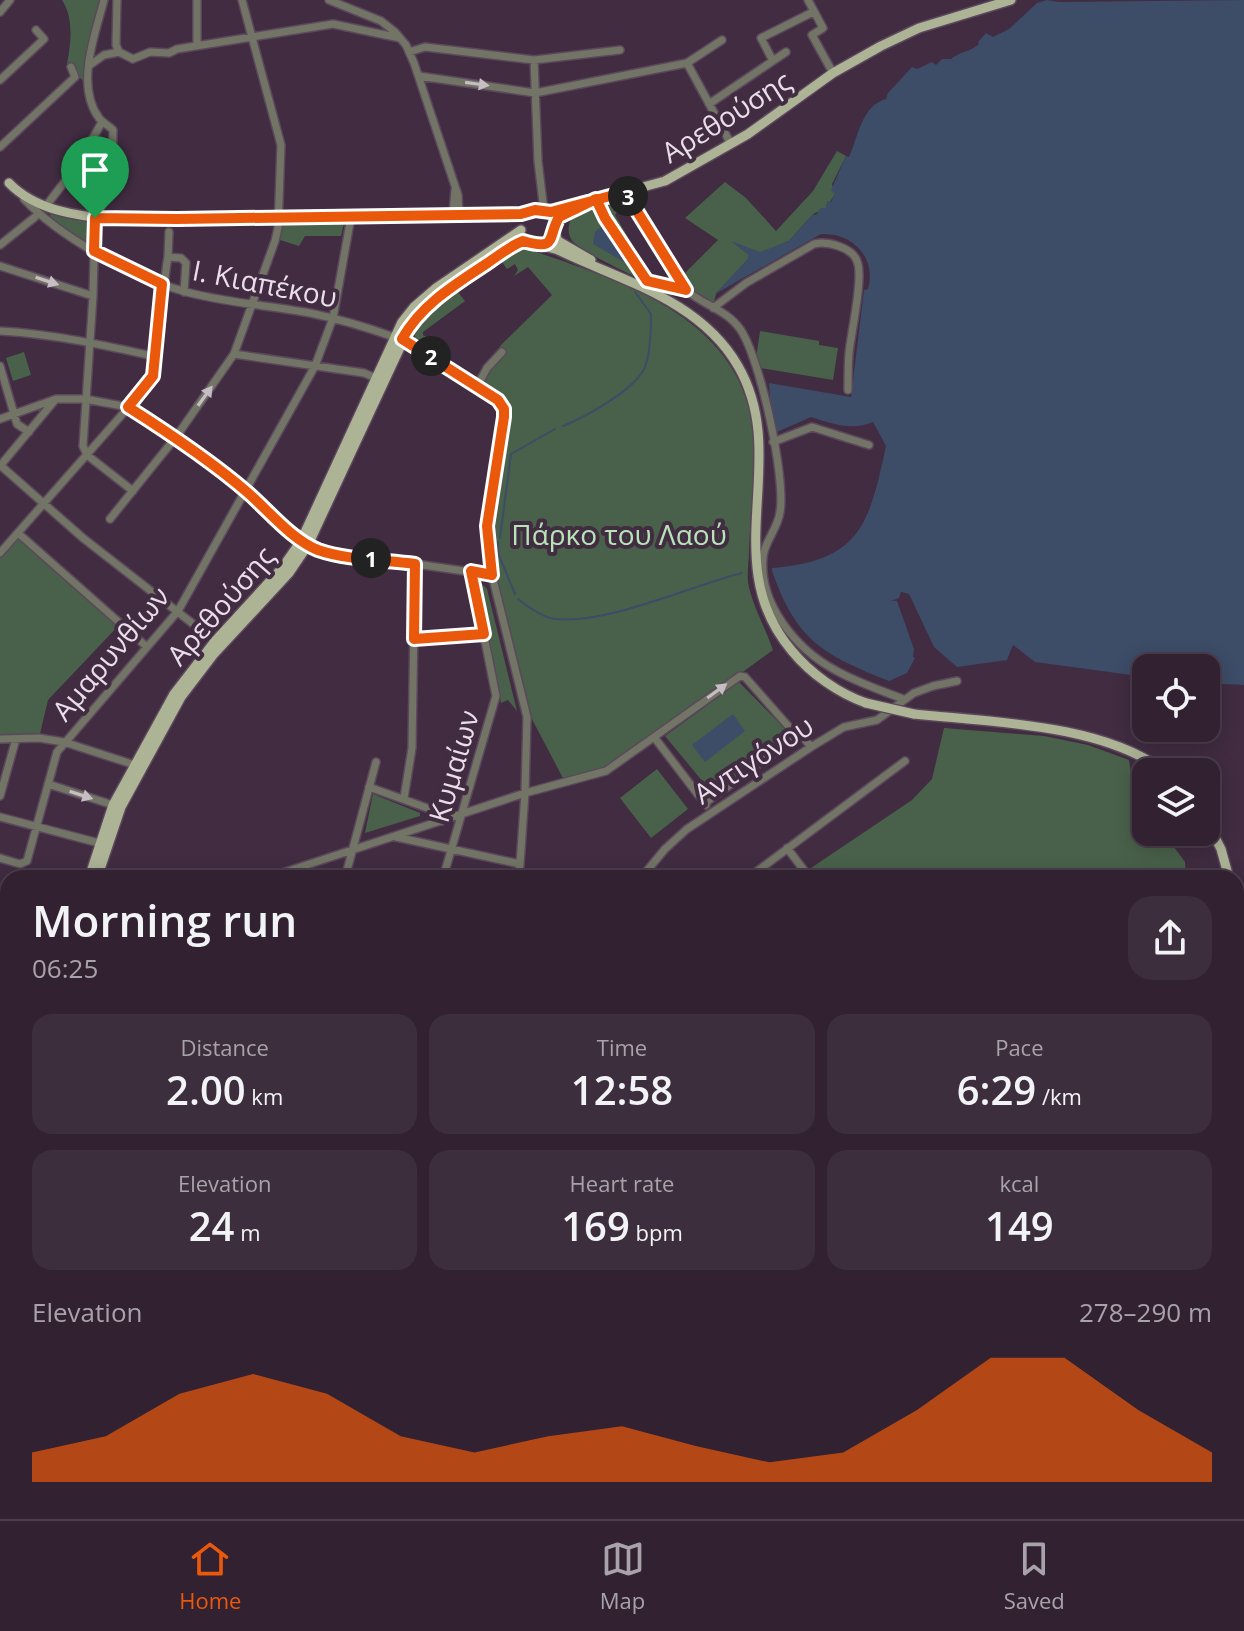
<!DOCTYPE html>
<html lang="en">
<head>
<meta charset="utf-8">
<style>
  body { margin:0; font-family:"Open Sans",sans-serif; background:#3d2e3d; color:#f1f3f6; height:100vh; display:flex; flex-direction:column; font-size:30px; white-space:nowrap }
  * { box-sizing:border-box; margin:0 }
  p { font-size:26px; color:#a8a3ab }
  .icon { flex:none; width:44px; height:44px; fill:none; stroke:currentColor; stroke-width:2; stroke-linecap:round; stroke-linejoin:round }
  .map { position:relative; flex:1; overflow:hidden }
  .details { position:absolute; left:0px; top:870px; width:1244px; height:650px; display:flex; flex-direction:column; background:#312131; border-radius:24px 24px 0 0; box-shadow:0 4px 20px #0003,0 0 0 2px #4c3e4d }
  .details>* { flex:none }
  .controls { position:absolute; left:1132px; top:654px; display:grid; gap:16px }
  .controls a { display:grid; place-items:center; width:88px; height:88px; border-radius:16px; background:#312131; box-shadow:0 4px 20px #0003,0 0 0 2px #4c3e4d; font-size:40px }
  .pin { position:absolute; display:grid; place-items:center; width:68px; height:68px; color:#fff; margin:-82px -34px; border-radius:50% 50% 50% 0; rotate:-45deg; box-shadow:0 0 8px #0007 }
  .pin .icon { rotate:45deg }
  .km { position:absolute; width:40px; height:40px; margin:-20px; border-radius:50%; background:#222; color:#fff; font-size:22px; line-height:40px; text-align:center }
  .round { display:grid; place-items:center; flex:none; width:84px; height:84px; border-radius:24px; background:#3d2e3d }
  .overview { display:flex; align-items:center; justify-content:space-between; height:136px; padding:0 32px }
  h1 { font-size:44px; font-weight:600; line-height:60px }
  .stats { display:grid; grid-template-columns:repeat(3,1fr); gap:12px; height:136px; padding:8px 32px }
  .stats div { display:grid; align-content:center; border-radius:20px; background:#3d2e3d; text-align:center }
  .stats b { font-size:40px; font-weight:600 }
  .stats small { font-size:22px; font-weight:400 }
  .stats p { font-size:22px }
  .chart { height:224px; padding:16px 32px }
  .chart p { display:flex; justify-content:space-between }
  .chart svg { width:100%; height:144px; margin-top:8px; fill:#ea580c; opacity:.7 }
  .menu { display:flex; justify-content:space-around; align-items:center; height:112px; border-top:2px solid #4c3e4d; background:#312131; font-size:22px; color:#a8a3ab }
  .menu a { display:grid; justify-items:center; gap:4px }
  .menu .current { color:#ea580c }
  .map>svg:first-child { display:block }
  .green { fill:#49614a }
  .water { fill:#3d4c67 }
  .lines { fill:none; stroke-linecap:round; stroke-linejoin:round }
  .stream { stroke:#3d4c67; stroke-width:2 }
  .minor-casing { stroke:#5c485c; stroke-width:10 }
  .major-casing { stroke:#5c485c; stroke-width:12 }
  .minor { stroke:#727466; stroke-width:7 }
  .major { stroke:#adb395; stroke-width:9 }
  .minor-bridge-casing { stroke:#5c485c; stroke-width:10; stroke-linecap:butt }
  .major-bridge-casing { stroke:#5c485c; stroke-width:12; stroke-linecap:butt }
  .minor-bridge { stroke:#727466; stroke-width:7 }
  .major-bridge { stroke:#adb395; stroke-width:9 }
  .oneway { fill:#c7bec3 }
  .route-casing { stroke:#fff; stroke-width:16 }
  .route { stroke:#ea580c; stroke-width:10 }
  .labels { text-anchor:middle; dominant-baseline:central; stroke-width:8; stroke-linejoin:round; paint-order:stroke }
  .street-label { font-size:28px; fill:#ebdeeb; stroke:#412c41 }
  .park-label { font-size:28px; fill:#b6e4b7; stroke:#412c41 }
</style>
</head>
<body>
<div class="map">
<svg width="1244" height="1519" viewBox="0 0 1244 1519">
  <rect width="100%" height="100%" fill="#412c41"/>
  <path class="green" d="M62,0H100L85,58V83L67,64C71,43 74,18 62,0Z
    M837,151L846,156L832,184L835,194L826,208L813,214L789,241L760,253L734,243L748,254V259L716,294L713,305L692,291L681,277L718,240L685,218L725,182L746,198L776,231L813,191Z
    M616,201L615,207L617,212L615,215L642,261L644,281C630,274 577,250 571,239C568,233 568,227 570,221L579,215Z
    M54,209L95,218L94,251L46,221Z
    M281,223H344L341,236H305L299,246L277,239Z
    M525,248C626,283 752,320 754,448C755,482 750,517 749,551C749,561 747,572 748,582C751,602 766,630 773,650L606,771L565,782L523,702L492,575L487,526L504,417L498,400L476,377L501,345L552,295L528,267L514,276L518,270L515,264L507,269L502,262L518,249Z
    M458,292L465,301L423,332V335L445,349L439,354L415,339L414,333L437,308Z
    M760,331L819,341V345L838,348L833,380L760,368L756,359Z
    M24,352L31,375L13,381L6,358Z
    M18,533L120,624L48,700L39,738L0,739V553Z
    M478,580L487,589L517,711L508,700L501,703Z
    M739,682L794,738L713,794L665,736Z
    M944,728L1044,736L1088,745L1129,760L1134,793L1146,809V832H1163L1185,862L1186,878H810L805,872L912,800L932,779Z
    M657,769L688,809L651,838L620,798Z
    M373,794L420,813V816L365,833Z
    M550,1512H633L640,1519H550Z
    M767,1512H839L851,1519H770Z
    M907,1512H1004L998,1519H915Z"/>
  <path class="water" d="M1047,0L1059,2L1244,0V685L1206,683V668H1146V677L1035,662L1013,645L1007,660L957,667L934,647L909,594L901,592L899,598L891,601H897L914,649L913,657L915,658L907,673L889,681C823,655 796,640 772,571V568C861,561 869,524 886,446L873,422C851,431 833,424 811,417L777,432L772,428L769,383L851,397L864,290L868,289C877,258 852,232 821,234L715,294L748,259V254L731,241L760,252L789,241L813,214L816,215L821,208H826L827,201L831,202L835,194L831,190L846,156L849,157C858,137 862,105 886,99L888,93L912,67L917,69L932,62L936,65L942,59H951C960,51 971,52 979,44L978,42L986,33L993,37L1009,29L1037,3Z
    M605,224L609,225L635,268V272L626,263L593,244L595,232Z
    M733,714L745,731L705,762L692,745Z
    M1244,1057V1519H1098L1087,1512H1236V1063Z"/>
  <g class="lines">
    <path class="stream" d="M563,426C585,417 633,391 644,369C651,355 651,329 651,314L635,292
      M500,538L511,454L555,429
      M498,542V553L515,594
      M518,599C528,607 543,618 556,619C606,625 690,586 742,573"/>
    <defs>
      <path id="minor" d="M104,0C95,35 75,85 99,118C103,123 109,126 113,130L112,186L95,218L93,296L83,446L87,455L133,491
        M117,0L116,45L119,52L133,59L150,52L169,53L177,49L333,24L400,38
        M329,0L381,21L395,32L406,45L414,63L458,195L459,214
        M808,0L823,28L812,35L833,73
        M0,12L10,0
        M197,46V0
        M409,52L425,47L534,60L620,50
        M534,60L538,161L544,211
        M773,61L761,38L813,12
        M687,63L731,144
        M90,65L104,55L119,52
        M419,76L535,93L687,63L722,40
        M0,80L44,39L36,30
        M709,104L786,52
        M0,147L75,77L71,67
        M625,192L686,290C703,305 727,310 740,329C760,357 786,478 780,512C778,529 764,541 763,558C759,604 796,649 835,670C856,682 880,690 903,699
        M24,199C60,237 132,277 183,291C224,303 268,305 310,313C339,319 366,327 394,337
        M596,199L605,218L647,281L686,290
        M49,202L79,163L102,122
        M453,214L455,190
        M0,245L35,217
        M168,257L169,232
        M0,266L93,296
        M713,308L746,283L814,244C827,241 852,247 857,261C864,276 851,333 849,353C848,365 848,378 848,390
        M0,331C53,334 104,345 157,357
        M402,339C428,355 490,385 504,409L487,526L492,575L527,717L525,793L519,878
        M234,354L364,373L376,378
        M0,366L17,424L29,432
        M478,385L487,368L502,352
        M0,419L56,399H85L128,407L176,437L245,491L301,541L319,550L492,575
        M773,442L812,427L869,445
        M0,465L83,538L215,641
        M0,466L55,400
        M110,519L176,437L234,354L275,241L278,228L281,145L242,0
        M18,533L147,647
        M0,553L149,384C163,357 161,291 168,257L181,258L186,263L184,292
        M414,639L484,634
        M654,737L706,805
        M0,739L39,738L64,742L138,766
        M48,784L113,805
        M369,787L430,809L442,821
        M0,796L16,739
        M404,798L412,748L415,564
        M705,803L797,736
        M0,817L99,843
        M396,837L520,864
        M787,848L810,878
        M0,858L20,864L27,861L57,752L178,611L315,366L333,318L351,217
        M267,878L525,793L606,771L740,676L745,677L797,736L803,737L811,747
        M345,878L376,762
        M443,878L496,696L471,571
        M641,878L665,849L687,829L811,747L844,727L877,720L914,693L933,686L957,681
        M748,878L905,761
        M0,922L2,923
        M0,969L8,963
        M0,992L8,1001
        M3,1080L8,1061
        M0,1200L8,1183
        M0,1222L8,1195
        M0,1228L8,1230
        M0,1315L8,1317
        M0,1421L8,1387
        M0,1430L8,1432
        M0,1495L8,1519
        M104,1512L112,1519
        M330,1512L333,1519
        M633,1512L640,1519
        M755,1512L759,1519
        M767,1512L770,1519
        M839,1512L851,1519
        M1074,1512L1083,1519
        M6,1518L27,1512
        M77,1519L79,1512
        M176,1519L187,1512
        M250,1519L256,1512
        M550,1519V1512
        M717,1519L725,1512"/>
      <path id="major" d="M9,183C35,210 76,216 113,219L521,214L535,210L551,212L665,181L748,134L833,73L881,46L919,28L1011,0
        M544,211C556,216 559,226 553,238
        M555,233L558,241L591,260
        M524,239C534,247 546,245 558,250C622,281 700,300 738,366C792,459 716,562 792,651C811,674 838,693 866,703
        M914,714C989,722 1105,724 1165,772
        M1206,820L1221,849L1229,878
        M89,878L113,805L174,694L215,641L282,568L301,541L402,322L414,307L436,288L521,230
        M97,878L121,807L181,697L213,655L289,573L308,545L410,326C439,291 480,265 519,242H528
        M1039,1512L1040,1519
        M1045,1512L1052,1519
        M223,1519L229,1512
        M235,1519L240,1512"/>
    </defs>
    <use href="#minor" class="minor-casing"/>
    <use href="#major" class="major-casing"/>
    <use href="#minor" class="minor"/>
    <use href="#major" class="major"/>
    <defs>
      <path id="minor-bridge" d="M250,1512L254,1517"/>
      <path id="major-bridge" d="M866,703L914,714"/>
    </defs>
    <use href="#minor-bridge" class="minor-bridge-casing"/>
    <use href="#major-bridge" class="major-bridge-casing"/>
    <use href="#minor-bridge" class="minor-bridge"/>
    <use href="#major-bridge" class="major-bridge"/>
  </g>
  <defs><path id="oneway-solid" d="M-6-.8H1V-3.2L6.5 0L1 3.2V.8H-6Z" transform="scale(2)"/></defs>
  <g class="oneway">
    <use href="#oneway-solid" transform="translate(477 84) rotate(8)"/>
    <use href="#oneway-solid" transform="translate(47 281) rotate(18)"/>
    <use href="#oneway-solid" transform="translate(205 396) rotate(-54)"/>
    <use href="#oneway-solid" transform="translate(717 691) rotate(-36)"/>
    <use href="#oneway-solid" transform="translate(81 795) rotate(18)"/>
  </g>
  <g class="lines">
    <defs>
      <path id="route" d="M95,218L94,251L162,284L153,376L128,407C169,433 210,460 247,492C269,511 291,539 318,550C346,560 386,560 415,564L414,639L484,634L471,571L492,575L487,526L504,417V409L498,400L402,339C421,305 454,285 486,264C498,256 510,246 523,241C558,251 547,238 559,217L596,199L605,218L647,281L686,290L625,192L551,212L535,210L521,214L177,219L95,218"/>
    </defs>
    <use href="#route" class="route-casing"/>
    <use href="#route" class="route"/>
  </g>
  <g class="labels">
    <g class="street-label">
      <text transform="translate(726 116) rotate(-32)">Αρεθούσης</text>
      <text transform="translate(265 283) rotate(11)">Ι. Κιαπέκου</text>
      <text transform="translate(220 605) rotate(-49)">Αρεθούσης</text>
      <text transform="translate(110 653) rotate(-50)">Αμαρυνθίων</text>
      <text transform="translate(753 759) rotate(-33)">Αντιγόνου</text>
      <text transform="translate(453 766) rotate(-74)">Κυμαίων</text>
    </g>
    <g class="park-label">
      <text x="619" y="534">Πάρκο του Λαού</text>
    </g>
  </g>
</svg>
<div class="controls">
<a><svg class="icon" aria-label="locate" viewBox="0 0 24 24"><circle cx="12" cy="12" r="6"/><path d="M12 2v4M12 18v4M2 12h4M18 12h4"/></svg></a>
<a><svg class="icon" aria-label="layers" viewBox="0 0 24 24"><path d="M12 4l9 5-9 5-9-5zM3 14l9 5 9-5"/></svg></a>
</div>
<div class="pin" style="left:95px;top:218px;background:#1e9e55"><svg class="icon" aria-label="arrive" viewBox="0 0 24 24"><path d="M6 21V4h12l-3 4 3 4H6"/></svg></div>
<b class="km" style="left:371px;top:558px">1</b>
<b class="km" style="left:431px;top:356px">2</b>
<b class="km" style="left:628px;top:196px">3</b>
<section class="details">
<div class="overview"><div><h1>Morning run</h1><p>06:25</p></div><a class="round"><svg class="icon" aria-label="share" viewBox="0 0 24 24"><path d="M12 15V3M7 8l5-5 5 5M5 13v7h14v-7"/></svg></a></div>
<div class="stats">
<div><p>Distance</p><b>2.00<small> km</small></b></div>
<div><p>Time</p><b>12:58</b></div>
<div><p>Pace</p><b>6:29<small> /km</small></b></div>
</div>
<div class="stats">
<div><p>Elevation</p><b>24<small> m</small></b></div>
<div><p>Heart rate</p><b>169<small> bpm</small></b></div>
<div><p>kcal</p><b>149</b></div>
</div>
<div class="chart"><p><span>Elevation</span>278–290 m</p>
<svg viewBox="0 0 160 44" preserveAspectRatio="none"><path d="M0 44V35L10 30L20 17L30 11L40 17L50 30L60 35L70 30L80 27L90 33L100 38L110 35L120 22L130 6L140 6L150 22L160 35V44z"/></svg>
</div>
</section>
</div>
<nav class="menu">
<a class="current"><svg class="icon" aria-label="home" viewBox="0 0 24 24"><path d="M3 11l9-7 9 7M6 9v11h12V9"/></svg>Home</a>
<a><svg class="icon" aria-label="map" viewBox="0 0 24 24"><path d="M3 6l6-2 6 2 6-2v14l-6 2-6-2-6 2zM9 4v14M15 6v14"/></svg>Map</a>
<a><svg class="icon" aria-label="saved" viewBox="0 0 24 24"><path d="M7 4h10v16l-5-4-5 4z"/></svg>Saved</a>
</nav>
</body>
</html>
